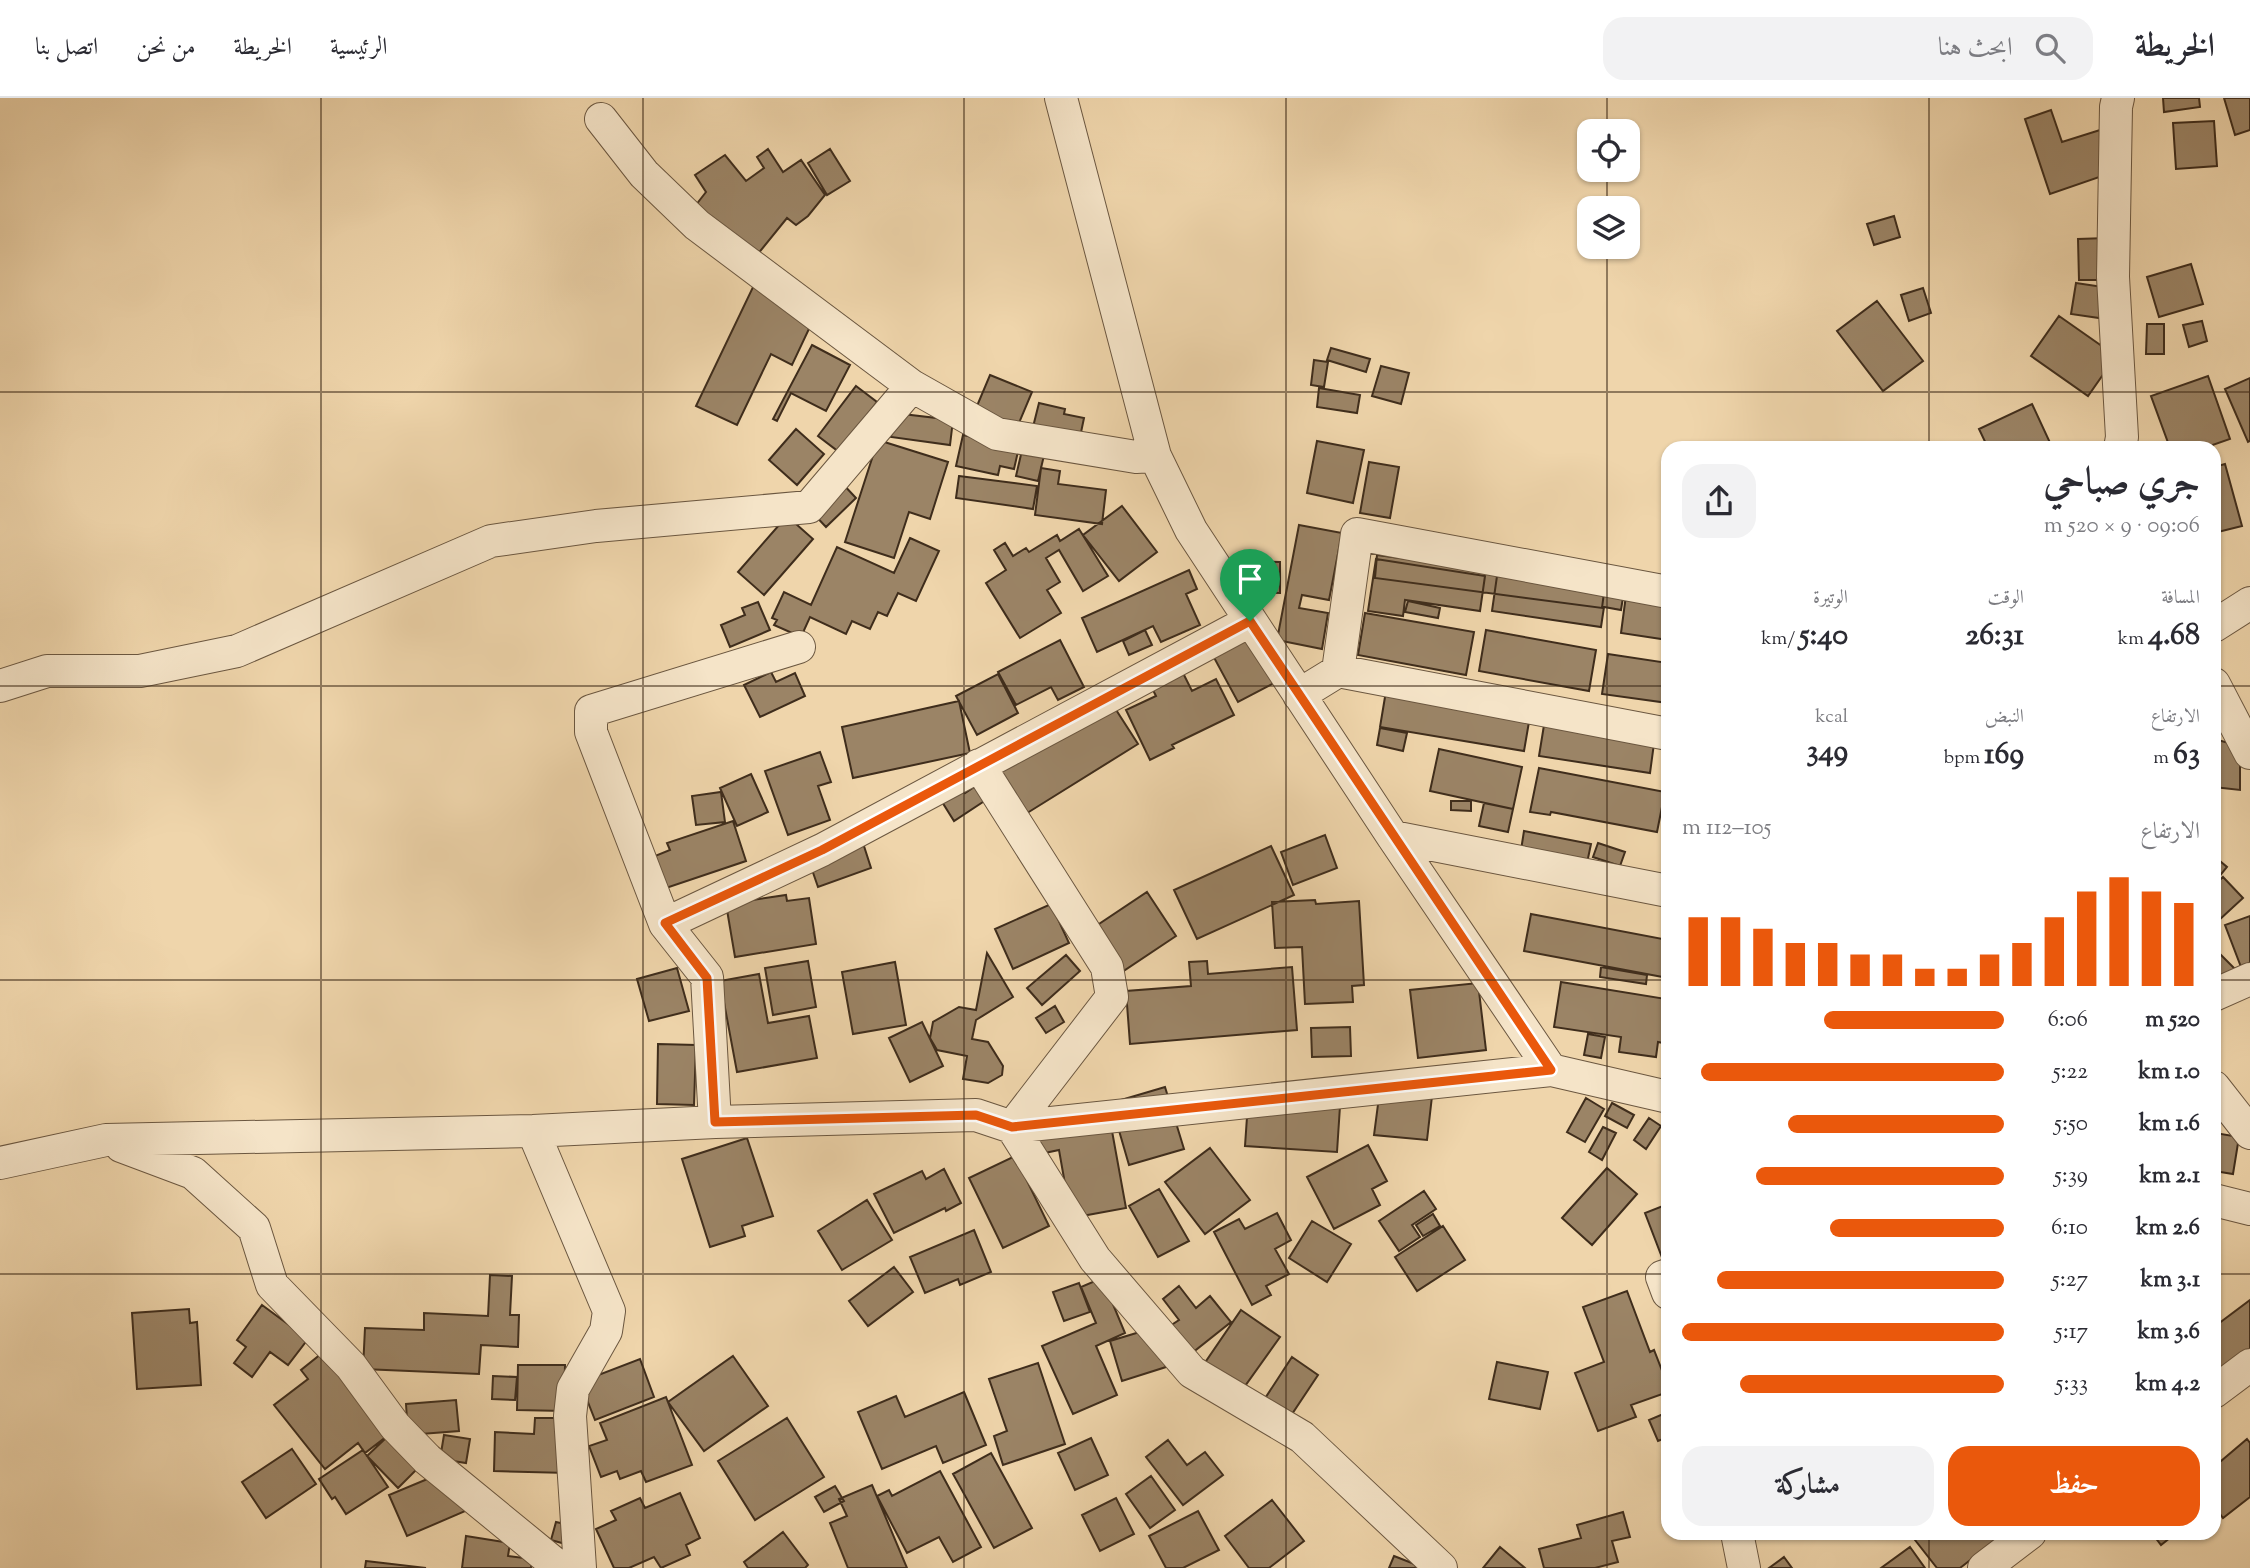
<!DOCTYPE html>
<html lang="ar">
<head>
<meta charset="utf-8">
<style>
  body { margin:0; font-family:"Sorts Mill Goudy",Amiri,serif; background:#f2f2f3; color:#2b2b33; direction:rtl; height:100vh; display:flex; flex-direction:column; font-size:26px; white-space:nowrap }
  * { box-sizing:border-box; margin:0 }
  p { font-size:23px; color:#7c7c81 }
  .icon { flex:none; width:38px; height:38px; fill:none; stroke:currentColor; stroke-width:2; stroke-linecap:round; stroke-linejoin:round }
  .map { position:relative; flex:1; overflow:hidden; direction:ltr }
  .drawer { position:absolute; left:1661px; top:343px; width:560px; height:1099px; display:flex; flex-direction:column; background:#fff; border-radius:21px; box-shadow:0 2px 5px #0004; direction:rtl }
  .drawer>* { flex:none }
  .fabs { position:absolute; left:1577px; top:21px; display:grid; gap:14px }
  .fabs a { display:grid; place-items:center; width:63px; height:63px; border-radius:14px; background:#fff; box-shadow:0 2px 5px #0004; font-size:35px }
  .pin { position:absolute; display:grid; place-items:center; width:60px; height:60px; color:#fff; margin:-72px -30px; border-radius:50% 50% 50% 0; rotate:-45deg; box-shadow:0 0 7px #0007 }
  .pin .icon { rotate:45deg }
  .round { display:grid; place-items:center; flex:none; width:74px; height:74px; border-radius:21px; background:#f2f2f3 }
  .head { display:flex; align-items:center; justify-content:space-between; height:119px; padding:0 21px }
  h1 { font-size:38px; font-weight:700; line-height:52px }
  .figures { display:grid; grid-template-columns:repeat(3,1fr); gap:10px; height:119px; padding:7px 21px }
  .figures div { display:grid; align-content:center }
  .figures b { font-size:30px; font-weight:700 }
  .figures small { font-size:19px; font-weight:400 }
  .figures p { font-size:19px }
  .chart { height:196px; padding:14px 21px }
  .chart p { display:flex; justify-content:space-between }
  .chart svg { width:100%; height:126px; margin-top:7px; stroke:#ea580c; stroke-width:6 }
  .cta { display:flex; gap:14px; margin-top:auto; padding:14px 21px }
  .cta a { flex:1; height:80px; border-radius:21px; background:#ea580c; color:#fff; font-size:28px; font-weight:700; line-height:80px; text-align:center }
  .cta a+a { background:#f2f2f3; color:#2b2b33 }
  ul { padding:0 21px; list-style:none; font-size:23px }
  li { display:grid; grid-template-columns:112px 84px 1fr; align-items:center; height:52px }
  li i { height:18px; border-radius:9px; background:#ea580c }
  header { display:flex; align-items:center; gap:42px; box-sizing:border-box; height:98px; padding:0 35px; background:#fff; border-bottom:2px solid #e1e1e2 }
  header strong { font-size:33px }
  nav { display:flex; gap:38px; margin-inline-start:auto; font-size:24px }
  .search { width:490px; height:63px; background:#f2f2f3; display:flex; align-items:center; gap:18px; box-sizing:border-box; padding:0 24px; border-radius:21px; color:#7c7c81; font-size:26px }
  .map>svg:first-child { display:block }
  .building { fill:#9b8466; stroke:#3f2d1c; stroke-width:2 }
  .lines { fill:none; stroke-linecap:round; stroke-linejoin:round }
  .minor-casing { stroke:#6b5740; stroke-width:34 }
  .minor { stroke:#f5e4c8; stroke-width:32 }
  .route-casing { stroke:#fff; stroke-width:14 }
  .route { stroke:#ea580c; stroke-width:9 }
  .grid { fill:none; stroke:#3f2d1c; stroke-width:2; stroke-opacity:0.55 }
</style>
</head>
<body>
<header>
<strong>الخريطة</strong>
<div class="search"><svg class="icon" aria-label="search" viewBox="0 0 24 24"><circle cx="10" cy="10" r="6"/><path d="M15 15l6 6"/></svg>ابحث هنا</div>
<nav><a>الرئيسية</a><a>الخريطة</a><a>من نحن</a><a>اتصل بنا</a></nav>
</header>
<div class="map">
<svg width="2250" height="1470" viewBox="0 0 2250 1470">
  <rect width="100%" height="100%" fill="#efd5ab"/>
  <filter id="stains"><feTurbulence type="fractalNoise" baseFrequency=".00286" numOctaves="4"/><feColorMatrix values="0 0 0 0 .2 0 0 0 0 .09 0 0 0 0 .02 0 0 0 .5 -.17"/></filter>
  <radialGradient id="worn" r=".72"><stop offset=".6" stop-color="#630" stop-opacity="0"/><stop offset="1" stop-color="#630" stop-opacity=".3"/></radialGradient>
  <path class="building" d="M2163,0H2199L2200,9L2164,14Z
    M2224,0H2250V32L2235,37Z
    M2051,12L2062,44L2100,32L2114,74L2050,96L2025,21Z
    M2214,23L2217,68L2176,71L2173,25Z
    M768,51L783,74L801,62L825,97L808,118L796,127L787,120L753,162L692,112L706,94L695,77L725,57L746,83L764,70L757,59Z
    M830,51L850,83L827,97L808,65Z
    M1894,118L1900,139L1874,147L1867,126Z
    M2107,140V182H2079L2078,141Z
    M2191,166L2203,206L2159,219L2147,179Z
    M2076,185L2110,190L2106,221L2071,216Z
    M754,187L816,216L792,267L771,256L737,327L696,308Z
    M1923,190L1931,215L1909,223L1901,197Z
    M1877,203L1923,263L1883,293L1837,233Z
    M2059,218L2116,258L2088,298L2031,258Z
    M2202,223L2207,243L2189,249L2183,227Z
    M2147,226H2164V256H2146Z
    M812,247L850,267L826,313L791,295L777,323L773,321Z
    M1331,250L1370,261L1366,274L1327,262Z
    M1314,262L1328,264L1324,289L1311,287Z
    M1381,268L1409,275L1401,306L1372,298Z
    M990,277L1032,294L1016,332L974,315Z
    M2208,278L2230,341L2204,350H2170L2151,298Z
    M2250,280V343L2248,344L2225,291Z
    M856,288L877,304L839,354L818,338Z
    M1319,290L1360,297L1357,315L1317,309Z
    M1039,305L1065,311L1064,316L1084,320L1079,344L1032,333Z
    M2032,306L2052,349L1988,350L1979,331Z
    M894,315L953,322L950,347L891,339Z
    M796,331L824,356L797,387L769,362Z
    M963,337L1019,349L1014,371L1000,368L998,377L956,368Z
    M878,342L948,364L930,421L909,414L894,460L845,444Z
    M1317,343L1364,352L1353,405L1307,395Z
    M1023,348L1045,353L1038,383L1016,378Z
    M1369,364L1399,369L1390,420L1360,415Z
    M2225,366L2242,428L2214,435V369Z
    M1041,370L1060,373L1058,386L1106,392L1102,426L1035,417Z
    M959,378L1037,388L1033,411L956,400Z
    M840,383L856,400L826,429L810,412Z
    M1122,408L1157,454L1119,483L1083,437Z
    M787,418L813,441L764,497L738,474Z
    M1299,427L1342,435L1329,502L1302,497L1299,510L1328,515L1322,551L1277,542Z
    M1079,431L1108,478L1083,493L1059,452L1046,460L1060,484L1047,492L1061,515L1020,540L986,485L1006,472L994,452L1005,445L1013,458L1026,450L1029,454L1057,437L1060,443Z
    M910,440L939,453L916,503L898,495L887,518L878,514L870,531L852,523L846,536L810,519L801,539L774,527L777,522L772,520L784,494L811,507L837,449L894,475Z
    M1377,457L1605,487L1602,510L1375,480Z
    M1376,461L1485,478L1480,513L1405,502L1403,518L1368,513Z
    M1242,463L1280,464V495L1241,494Z
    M1189,472L1197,491L1186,496L1200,527L1161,544L1153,528L1097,554L1082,520Z
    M1497,478L1625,487L1621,512L1604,509L1601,529L1492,513Z
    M1668,495V542L1621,535L1626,497Z
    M1408,503L1440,510L1438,520L1405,514Z
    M758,504L770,532L730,549L721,527L745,517L742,510Z
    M1365,515L1474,534L1466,577L1358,557Z
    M1145,532L1152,547L1129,557L1123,543Z
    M1486,532L1596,552L1589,593L1479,573Z
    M1247,535L1274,585L1238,604L1211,554Z
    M1060,542L1084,589L1058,602L1051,589L1016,607L998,574Z
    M1608,556L1668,565V605L1602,596Z
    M1181,571L1192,593L1216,581L1234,617L1172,647L1174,650L1150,662L1126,612L1156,598L1150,586Z
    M771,574L776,584L795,575L805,598L760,619L744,587Z
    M998,576L1018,615L977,637L956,598Z
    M1386,593L1530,618L1524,653L1380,629Z
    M959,603L970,655L853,680L842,629Z
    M1111,604L1138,646L1024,717L991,667Z
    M1545,621L1655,638L1650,675L1539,658Z
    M1380,630L1407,635L1403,653L1377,647Z
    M2214,641L2240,648V692L2214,689Z
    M1439,651L1522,669L1513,711L1430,693Z
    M820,654L831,684L818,688L830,722L788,737L765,673Z
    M1539,670L1665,694L1657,734L1551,714L1550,717L1530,714Z
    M751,676L768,714L737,728L720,690Z
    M983,683L992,698L954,723L939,699L959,686L965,695Z
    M721,694L725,724L696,727L692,698Z
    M1451,703H1471V713L1451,712Z
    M1484,705L1513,711L1508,734L1479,728Z
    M733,723L746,763L666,790L655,758L670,752L667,745Z
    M1524,733L1591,746L1587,765L1521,752Z
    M1325,737L1337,770L1293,787L1281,754Z
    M863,745L871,770L818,789L809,763Z
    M1598,745L1625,754L1620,768L1593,759Z
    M1271,748L1294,797L1197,841L1174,792Z
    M2214,758L2227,769L2214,785Z
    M2223,779L2243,800L2218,823L2214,818V787Z
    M1147,794L1176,838L1116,878L1087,834Z
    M786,797L787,803L809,800L816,846L735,859L726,806Z
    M1315,802L1316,806L1359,803L1364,887L1352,888L1353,904L1305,906L1302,849L1275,850L1272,804Z
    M1051,806L1069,845L1013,871L995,831Z
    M1531,816L1668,842V880L1524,853Z
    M2250,818V865L2241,869L2225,827Z
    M2214,850L2236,872L2214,893Z
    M987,855L1013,899L976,922L972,941L988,944L1003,968L1002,977L988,985L963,981L967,958L937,952L930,940L933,924L959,909L976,912Z
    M1066,857L1080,873L1042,907L1027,890Z
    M808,863L816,909L773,917L765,870Z
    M1207,863L1208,876L1292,869L1297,932L1130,946L1126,893L1191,888L1189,864Z
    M895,864L906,927L853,936L842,874Z
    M1601,869L1647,877L1646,886L1600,879Z
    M677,870L689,913L649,923L637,881Z
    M759,876L768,925L809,918L817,960L737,974L720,883Z
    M1561,884L1666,901L1668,946L1658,944L1656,959L1619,954L1621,939L1554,929Z
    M1478,885L1486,952L1418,960L1410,892Z
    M1055,908L1064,924L1046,935L1036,920Z
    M922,924L943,968L910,984L889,940Z
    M1350,929L1351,958L1312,959L1311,930Z
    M1588,936L1605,939L1601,960L1584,957Z
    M658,946L696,947L694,1007L657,1006Z
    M1165,989L1184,1051L1129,1067L1111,1005Z
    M1249,990L1340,1008L1337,1054L1245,1048Z
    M1380,991L1432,998L1427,1042L1374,1037Z
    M1586,1000L1604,1011L1585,1044L1567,1034Z
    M2214,1003L2220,1004L2215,1035L2239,1039L2233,1076L2214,1073Z
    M1612,1005L1634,1017L1627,1030L1605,1018Z
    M1649,1020L1661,1028L1646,1051L1634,1042Z
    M1110,1022L1126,1110L1071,1120L1059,1052L1040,1056L1036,1035Z
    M1603,1029L1616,1035L1602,1062L1589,1054Z
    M747,1040L773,1118L742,1128L745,1138L710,1149L682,1061Z
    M1368,1047L1387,1083L1372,1091L1380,1107L1334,1131L1307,1079Z
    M1210,1050L1250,1102L1205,1136L1165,1084Z
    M1015,1058L1049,1128L1003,1150L969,1080Z
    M1607,1070L1637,1096L1592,1147L1562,1120Z
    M944,1071L961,1105L946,1113L945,1110L894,1135L874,1096L922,1073L926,1081Z
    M1159,1091L1189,1143L1158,1159L1129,1108Z
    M1424,1093L1436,1111L1412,1127L1420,1139L1399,1153L1379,1123Z
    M867,1102L892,1142L842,1172L818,1133Z
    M1668,1106V1160L1663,1162L1645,1115Z
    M1277,1115L1291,1142L1275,1151L1289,1176L1266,1188L1271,1197L1252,1207L1214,1134L1239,1121L1245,1131Z
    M1433,1116L1440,1128L1423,1138L1416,1127Z
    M1312,1123L1351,1146L1327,1184L1289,1160Z
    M1443,1128L1465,1162L1417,1193L1395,1159Z
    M974,1132L991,1174L960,1187L958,1181L925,1195L910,1159Z
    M894,1169L913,1194L868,1228L849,1203Z
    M490,1177L512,1178L510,1217H519L518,1249L481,1247L479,1276L363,1271L365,1230L424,1232V1215L488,1218Z
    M1102,1180L1125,1235L1096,1248L1117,1297L1073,1316L1042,1248L1096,1225L1081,1189Z
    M1079,1185L1090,1214L1064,1223L1053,1194Z
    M1179,1188L1196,1210L1210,1198L1231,1224L1192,1255L1170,1228L1179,1222L1163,1201Z
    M1627,1193L1650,1254L1654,1252L1668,1288V1294L1631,1307L1636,1319L1598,1333L1575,1275L1604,1264L1583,1209Z
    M2250,1202V1255L2214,1282V1229Z
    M262,1207L308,1241L288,1267L270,1254L252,1279L234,1265L246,1249L237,1242Z
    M189,1211L190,1225L197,1224L201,1287L137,1291L132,1215Z
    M1241,1212L1280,1239L1240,1295L1202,1269Z
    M1153,1230L1166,1269L1122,1283L1110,1243Z
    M326,1252L391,1335L365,1355L358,1345L325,1371L274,1307L308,1281L301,1272Z
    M733,1258L768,1308L704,1353L668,1304Z
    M1292,1259L1318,1277L1288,1322L1262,1305Z
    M640,1261L654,1299L595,1322L580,1284Z
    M1497,1264L1548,1274L1540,1311L1489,1301Z
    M1038,1265L1065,1346L1003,1367L994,1338L1007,1333L989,1281Z
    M518,1267H565L564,1313L517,1312Z
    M493,1278L517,1279L515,1302L492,1301Z
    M964,1294L986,1347L943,1365L936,1348L882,1371L858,1314L896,1298L905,1319Z
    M666,1299L692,1367L646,1384L641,1373L620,1381L617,1373L601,1379L589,1348L607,1342L600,1325Z
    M456,1302L459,1333L408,1337L406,1306Z
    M1668,1314V1339L1658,1343L1649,1322Z
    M535,1320H558L568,1375L494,1373L495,1334L534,1336Z
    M787,1320L824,1379L755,1422L718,1363Z
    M444,1337L470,1341L466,1365L440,1361Z
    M387,1339L418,1370L398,1390L367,1358Z
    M1091,1340L1108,1377L1075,1392L1058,1355Z
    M2247,1341L2250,1345V1399L2223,1420L2214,1408V1369Z
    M1168,1342L1187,1367L1205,1354L1223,1377L1183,1407L1146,1359Z
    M292,1351L316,1386L266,1420L242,1384Z
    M363,1352L388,1389L346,1416L335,1399L332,1401L319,1381Z
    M991,1355L1032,1430L994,1450L953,1376Z
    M940,1373L981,1449L953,1464L939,1439L907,1455L877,1398L889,1392L892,1398Z
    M437,1377L470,1411L407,1438L389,1397Z
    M1151,1378L1175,1412L1150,1430L1126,1396Z
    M872,1387L907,1470H848L830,1425L847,1418L839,1401Z
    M835,1388L844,1403L824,1414L815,1399Z
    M680,1395L700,1440L686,1447L690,1457L661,1470L654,1459L629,1470H614L596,1431L616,1422L611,1413L640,1400L645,1410Z
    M1116,1400L1134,1436L1100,1453L1082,1417Z
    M1272,1402L1304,1443L1269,1470H1249L1225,1438Z
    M1198,1413L1219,1452L1183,1470H1166L1149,1438Z
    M1623,1414L1630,1439L1612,1443L1618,1464L1595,1470H1544L1539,1451L1581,1440L1577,1427Z
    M556,1424L574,1428L569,1447L551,1442Z
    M783,1434L808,1467L805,1470H748L744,1464Z
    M1924,1435H2005L1960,1470H1937L1915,1442Z
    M2152,1435H2176L2161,1447Z
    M466,1438L510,1445L508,1458L532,1461L531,1470H462Z
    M1500,1449L1525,1470H1483Z
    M1910,1449L1925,1470H1881Z
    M1394,1458L1417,1467L1415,1470H1389Z
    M1784,1459L1792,1470H1769Z
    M366,1463L426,1470H365Z"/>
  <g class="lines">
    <defs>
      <path id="minor" d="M1061,0L1155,358L1191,432L1393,739L1551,972
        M2118,0L2116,9L2113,179L2122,339L2120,350
        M601,21L644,76L697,127L912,288L997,336L1136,359L1155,358
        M2214,528L2250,505
        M1338,573L1668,636
        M2214,586L2250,655
        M0,588L47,573H140L237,553L491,443L596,428L809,409L912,288
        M1299,597L1338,573L1357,436L1668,494
        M979,667L1107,869L1112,899L1012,1029L1095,1161L1192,1274L1302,1339L1441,1470
        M1393,739L1668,793
        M665,826L822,752L1250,523
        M2214,897L2250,881
        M2214,989L2250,1035
        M715,1024L707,879L665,826L591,634V613L799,549
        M533,1033L609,1213L606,1233L573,1291L570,1318L580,1470
        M121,1048L193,1075L254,1130L272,1187L351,1268L395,1328L427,1361L560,1470
        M0,1065L106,1042L533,1033L715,1024L976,1017L1012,1029L1551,972L1668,999
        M2214,1102L2250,1111
        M1668,1177L1662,1179L1668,1195
        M2214,1294L2250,1267
        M1737,1435L1744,1470
        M1984,1470L2030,1435"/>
    </defs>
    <use href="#minor" class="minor-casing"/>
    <use href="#minor" class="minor"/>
  </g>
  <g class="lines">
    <defs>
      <path id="route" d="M1250,523L1551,972L1012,1029L976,1017L715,1024L707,880L665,825L822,752Z"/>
    </defs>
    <use href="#route" class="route-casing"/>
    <use href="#route" class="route"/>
  </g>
  <path class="grid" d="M321,0V1470M643,0V1470M964,0V1470M1286,0V1470M1607,0V33M1929,0V350M1607,72V110M1607,149V1470M0,294H2250M0,588H1668M2214,588H2250M0,882H1668M2214,882H2250M0,1176H1668M2214,1176H2250M1929,1435V1470"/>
  <rect width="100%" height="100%" filter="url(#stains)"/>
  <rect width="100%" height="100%" fill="url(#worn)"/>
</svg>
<div class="fabs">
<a><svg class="icon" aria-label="locate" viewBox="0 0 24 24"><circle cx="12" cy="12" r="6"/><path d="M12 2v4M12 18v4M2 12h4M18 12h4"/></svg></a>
<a><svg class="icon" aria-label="layers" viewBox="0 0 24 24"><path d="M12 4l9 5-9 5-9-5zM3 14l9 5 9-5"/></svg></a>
</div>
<div class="pin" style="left:1250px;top:523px;background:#1e9e55"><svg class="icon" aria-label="arrive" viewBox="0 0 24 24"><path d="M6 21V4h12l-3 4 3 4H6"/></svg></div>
<section class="drawer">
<div class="head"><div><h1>جري صباحي</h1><p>09:06 · 9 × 520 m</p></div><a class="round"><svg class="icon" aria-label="share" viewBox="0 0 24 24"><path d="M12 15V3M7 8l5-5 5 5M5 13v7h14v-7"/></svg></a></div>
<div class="figures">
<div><p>المسافة</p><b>4.68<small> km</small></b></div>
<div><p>الوقت</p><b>26:31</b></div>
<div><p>الوتيرة</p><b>5:40<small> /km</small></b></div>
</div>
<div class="figures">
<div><p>الارتفاع</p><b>63<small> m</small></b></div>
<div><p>النبض</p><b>169<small> bpm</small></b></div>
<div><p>kcal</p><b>349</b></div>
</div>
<div class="chart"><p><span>الارتفاع</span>105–112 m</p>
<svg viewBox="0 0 160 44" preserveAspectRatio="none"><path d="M5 44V20M15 44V20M25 44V24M35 44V29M45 44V29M55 44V33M65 44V33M75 44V38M85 44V38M95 44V33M105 44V29M115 44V20M125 44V11M135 44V6M145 44V11M155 44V15"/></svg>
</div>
<ul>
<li><b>520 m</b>6:06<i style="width:56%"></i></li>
<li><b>1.0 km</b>5:22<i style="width:94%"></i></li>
<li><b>1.6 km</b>5:50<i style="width:67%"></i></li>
<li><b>2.1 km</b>5:39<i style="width:77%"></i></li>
<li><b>2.6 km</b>6:10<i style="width:54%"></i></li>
<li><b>3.1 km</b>5:27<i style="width:89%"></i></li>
<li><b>3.6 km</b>5:17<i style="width:100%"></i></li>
<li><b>4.2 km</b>5:33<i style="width:82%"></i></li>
</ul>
<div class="cta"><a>حفظ</a><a>مشاركة</a></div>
</section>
</div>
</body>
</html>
